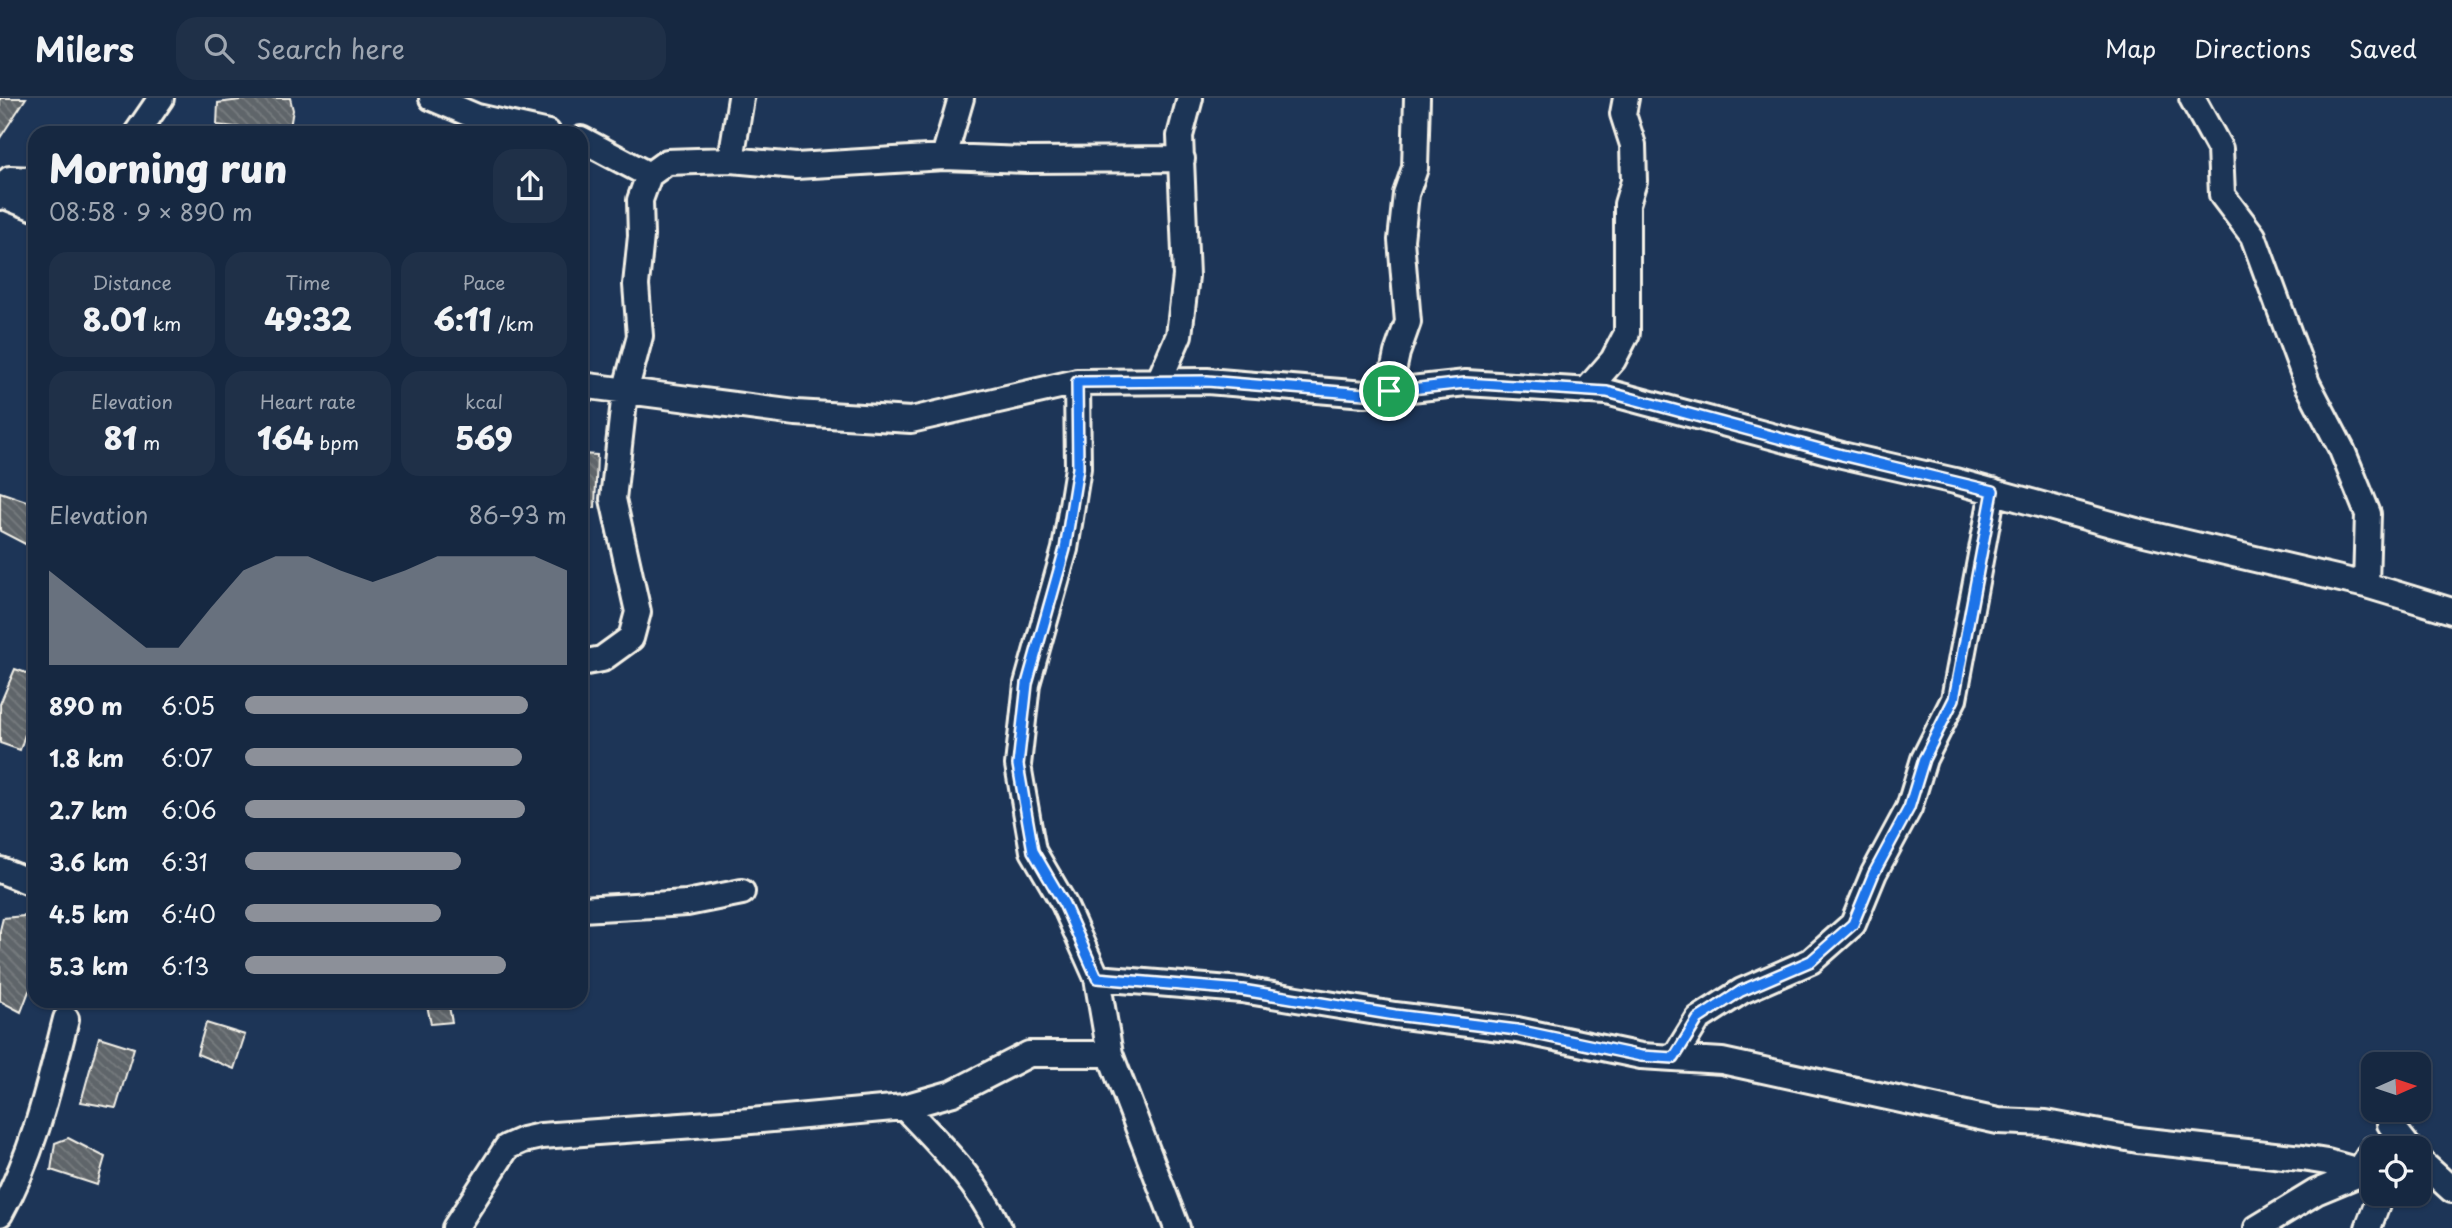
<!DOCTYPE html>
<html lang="en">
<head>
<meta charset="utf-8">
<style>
  body { margin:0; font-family:"Playpen Sans",sans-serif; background:#1f3048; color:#f1f3f6; height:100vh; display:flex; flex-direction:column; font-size:26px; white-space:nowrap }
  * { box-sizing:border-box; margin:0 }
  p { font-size:23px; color:#9ea6b1 }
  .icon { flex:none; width:38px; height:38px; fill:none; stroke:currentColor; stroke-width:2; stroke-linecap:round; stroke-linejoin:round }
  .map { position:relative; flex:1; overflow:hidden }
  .sheet { position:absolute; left:28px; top:28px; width:560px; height:882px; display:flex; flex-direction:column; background:#162841; border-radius:21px; box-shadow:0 2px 5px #0004,0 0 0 2px #35445a }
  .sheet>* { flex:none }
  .needle { width:46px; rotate:87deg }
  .fabs { position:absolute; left:2361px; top:954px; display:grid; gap:14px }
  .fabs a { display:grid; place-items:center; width:70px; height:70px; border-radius:14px; background:#162841; box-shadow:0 2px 5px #0004,0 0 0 2px #35445a; font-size:35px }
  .pin { position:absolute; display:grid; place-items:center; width:60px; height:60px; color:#fff; margin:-30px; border:4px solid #fff; border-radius:50%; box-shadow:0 2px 7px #0007 }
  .round { display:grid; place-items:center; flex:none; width:74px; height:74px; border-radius:21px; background:#1f3048 }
  .head { display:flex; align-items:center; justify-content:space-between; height:119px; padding:0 21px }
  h1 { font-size:38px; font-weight:800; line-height:52px }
  .figures { display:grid; grid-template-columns:repeat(3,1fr); gap:10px; height:119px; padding:7px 21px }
  .figures div { display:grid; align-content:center; border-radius:18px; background:#1f3048; text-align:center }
  .figures b { font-size:30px; font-weight:800 }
  .figures small { font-size:19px; font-weight:400 }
  .figures p { font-size:19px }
  .chart { height:196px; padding:14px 21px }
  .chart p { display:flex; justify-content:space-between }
  .chart svg { width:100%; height:126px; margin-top:7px; fill:#8c9099; opacity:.7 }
  ul { padding:0 21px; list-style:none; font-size:23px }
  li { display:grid; grid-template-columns:112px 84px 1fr; align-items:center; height:52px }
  li i { height:18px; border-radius:9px; background:#8c9099 }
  header { display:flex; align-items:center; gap:42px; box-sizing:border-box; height:98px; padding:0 35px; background:#162841; border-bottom:2px solid #35445a }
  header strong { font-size:33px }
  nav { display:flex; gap:38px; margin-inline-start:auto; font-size:24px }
  .search { width:490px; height:63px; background:#1f3048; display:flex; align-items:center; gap:18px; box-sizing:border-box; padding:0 24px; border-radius:21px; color:#9ea6b1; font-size:26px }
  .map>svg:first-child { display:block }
  .building { fill:url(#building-back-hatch); stroke:#f4f1e8; stroke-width:2 }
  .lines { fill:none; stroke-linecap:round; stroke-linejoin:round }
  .minor-casing { stroke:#f4f1e8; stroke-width:30 }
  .minor { stroke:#1d3557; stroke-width:24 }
  .route-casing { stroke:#fff; stroke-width:14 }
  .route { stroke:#1a73e8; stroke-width:9 }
</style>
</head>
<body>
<header>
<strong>Milers</strong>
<div class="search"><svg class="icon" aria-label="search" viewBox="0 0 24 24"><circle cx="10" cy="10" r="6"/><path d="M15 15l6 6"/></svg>Search here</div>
<nav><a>Map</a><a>Directions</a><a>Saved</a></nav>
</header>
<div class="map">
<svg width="2452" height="1130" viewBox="0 0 2452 1130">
  <defs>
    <pattern id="building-back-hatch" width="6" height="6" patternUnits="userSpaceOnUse" patternTransform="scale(1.75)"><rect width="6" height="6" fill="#5f656a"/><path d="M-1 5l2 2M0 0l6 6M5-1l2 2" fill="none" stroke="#777c7f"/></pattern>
  </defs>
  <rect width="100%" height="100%" fill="#1d3557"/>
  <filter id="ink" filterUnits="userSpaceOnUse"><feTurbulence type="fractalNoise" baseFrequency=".0143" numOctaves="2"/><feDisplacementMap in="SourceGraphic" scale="14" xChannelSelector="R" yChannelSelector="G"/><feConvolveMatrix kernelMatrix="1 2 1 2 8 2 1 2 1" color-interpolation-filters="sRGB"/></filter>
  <g filter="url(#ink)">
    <path class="building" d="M0,0H26L0,40Z
      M255,0H290L293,12L289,35L217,27L218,5Z
      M581,356L597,357L595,410L581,409Z
      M0,394L35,406V451L0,433Z
      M15,571L35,578V605L20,652L0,645V606Z
      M24,818L35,825V877L21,914L0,903V832L3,820Z
      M426,903H448L452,924L431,926Z
      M206,925L245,937L234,971L197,956Z
      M99,939L134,950L116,1010L81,1004Z
      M68,1040L105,1059L97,1087L51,1072L55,1045Z"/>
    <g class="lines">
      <defs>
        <path id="minor" d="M432,0L477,19L548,35
          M2192,0L2220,51L2222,97L2253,138L2307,285L2342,352L2368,416L2366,487
          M137,35L161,0
          M581,41L649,77
          M944,59L961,0
          M731,62L741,0
          M0,96L35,110
          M0,99L10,81L35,82
          M1159,283L1179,237L1186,178L1180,38L1190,0
          M1077,284L1078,370L1065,451L1027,586L1018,667L1033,753L1064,806L1097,880L1110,956L1177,1130
          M581,287L796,315L911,322L1077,284L1207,283L1365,296L1466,285L1607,294L1842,357L1955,383L2136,433L2366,487L2452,513
          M1389,293L1397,255L1408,224L1401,142L1406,96L1415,70L1417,0
          M1586,293L1613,262L1627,235V106L1634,83L1633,47L1623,16L1626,0
          M581,565L602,561L631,540L638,514L613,401L625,294L640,238L636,187L641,138L640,102L649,77L667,64L697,63L731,62L796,68L944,59L1027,62L1182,61
          M0,772L35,786
          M581,811L687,805L742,794
          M1097,880L1242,892L1395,917L1517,932L1641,958L1722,963L1998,1023L2046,1025L2138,1042L2302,1060L2327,1064L2359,1073L2373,1051
          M1674,960L1698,921L1742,893L1811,863L1853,826L1874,775L1909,710L1924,661L1954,601L1993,393
          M904,1009C939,1046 977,1083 999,1130
          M2390,1026L2409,1050
          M2418,1061L2452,1092
          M0,1116C34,1055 49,988 66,921
          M455,1130L507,1049L523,1042L541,1038L751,1023L904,1009L953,995L1029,956H1110
          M2257,1130L2316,1094L2369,1072
          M2368,1130L2381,1096"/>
      </defs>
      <use href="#minor" class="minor-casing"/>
      <use href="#minor" class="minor"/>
    </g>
  </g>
  <g class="lines" filter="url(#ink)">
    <defs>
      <path id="route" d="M1207,283L1365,296L1465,285L1607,294L1842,357L1993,393L1954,601L1924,661L1909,710L1874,775L1853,826L1811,863L1741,893L1698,921L1674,960L1641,958L1517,932L1395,917L1242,892L1097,880L1064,806L1033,753L1018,667L1027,586L1065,451L1078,370L1077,284Z"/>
    </defs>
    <use href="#route" class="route-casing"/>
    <use href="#route" class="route"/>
  </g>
</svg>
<div class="fabs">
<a><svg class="needle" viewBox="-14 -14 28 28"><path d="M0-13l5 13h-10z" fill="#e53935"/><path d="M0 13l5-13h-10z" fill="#9ea6b1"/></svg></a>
<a><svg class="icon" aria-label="locate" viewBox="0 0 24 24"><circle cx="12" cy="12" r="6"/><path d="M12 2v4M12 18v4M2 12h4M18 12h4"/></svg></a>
</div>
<div class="pin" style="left:1389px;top:293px;background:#1e9e55"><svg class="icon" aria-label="arrive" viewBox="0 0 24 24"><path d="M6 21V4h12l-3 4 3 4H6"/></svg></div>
<section class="sheet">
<div class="head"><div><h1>Morning run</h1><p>08:58 · 9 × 890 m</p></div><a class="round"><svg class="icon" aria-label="share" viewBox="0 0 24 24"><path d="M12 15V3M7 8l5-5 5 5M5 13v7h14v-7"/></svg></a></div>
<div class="figures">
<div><p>Distance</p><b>8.01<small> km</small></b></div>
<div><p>Time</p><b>49:32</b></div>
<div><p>Pace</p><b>6:11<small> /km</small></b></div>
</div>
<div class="figures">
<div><p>Elevation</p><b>81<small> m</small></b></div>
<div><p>Heart rate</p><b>164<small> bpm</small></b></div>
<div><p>kcal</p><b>569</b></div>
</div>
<div class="chart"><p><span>Elevation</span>86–93 m</p>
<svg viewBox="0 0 160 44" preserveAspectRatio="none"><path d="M0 44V11L10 20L20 29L30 38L40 38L50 24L60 11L70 6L80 6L90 11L100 15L110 11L120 6L130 6L140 6L150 6L160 11V44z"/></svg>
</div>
<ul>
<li><b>890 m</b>6:05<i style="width:88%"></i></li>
<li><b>1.8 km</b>6:07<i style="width:86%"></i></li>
<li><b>2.7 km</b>6:06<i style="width:87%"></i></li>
<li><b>3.6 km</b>6:31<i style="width:67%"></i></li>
<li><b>4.5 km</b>6:40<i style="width:61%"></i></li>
<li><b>5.3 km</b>6:13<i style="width:81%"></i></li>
</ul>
</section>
</div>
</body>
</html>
